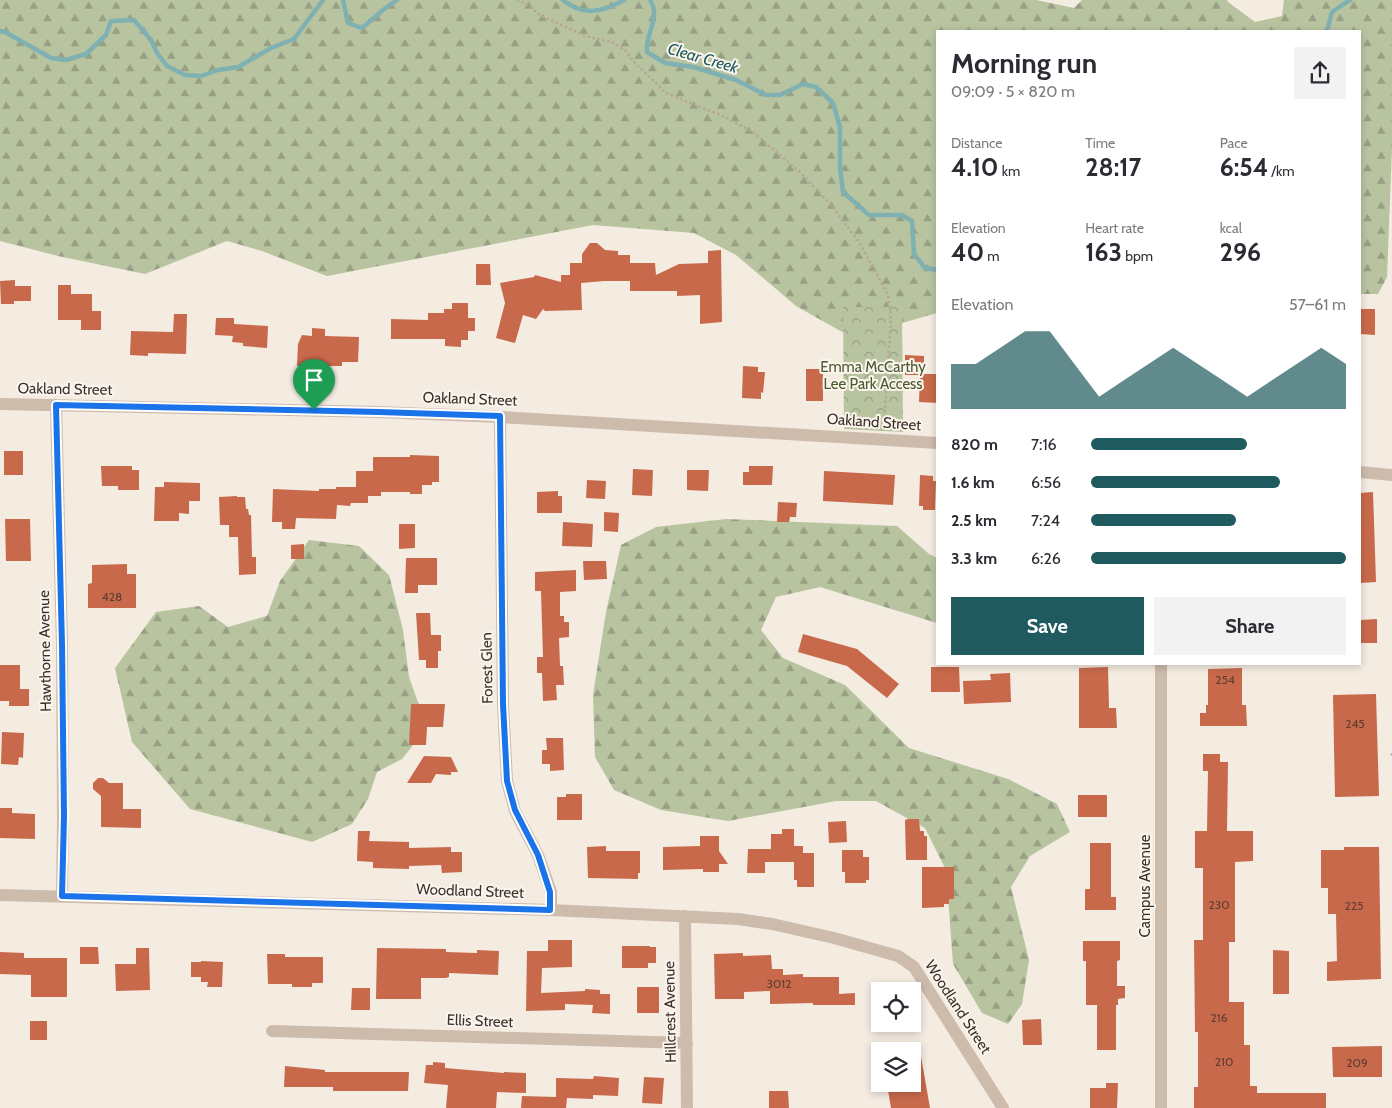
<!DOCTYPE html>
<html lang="en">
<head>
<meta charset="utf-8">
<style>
  body { margin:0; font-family:Cabin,sans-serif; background:#f2f2f3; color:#2b2b33; height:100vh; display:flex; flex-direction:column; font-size:19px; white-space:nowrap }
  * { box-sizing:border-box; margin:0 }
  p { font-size:16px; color:#7c7c81 }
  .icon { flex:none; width:28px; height:28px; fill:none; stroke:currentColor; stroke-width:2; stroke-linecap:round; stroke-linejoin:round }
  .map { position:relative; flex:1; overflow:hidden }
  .drawer { position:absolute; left:936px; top:30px; width:425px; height:635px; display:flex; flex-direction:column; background:#fff; border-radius:0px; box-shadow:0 2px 8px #0003 }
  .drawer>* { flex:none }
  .controls { position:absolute; left:871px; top:982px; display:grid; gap:10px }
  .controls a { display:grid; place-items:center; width:50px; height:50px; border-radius:0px; background:#fff; box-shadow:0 2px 8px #0003; font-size:25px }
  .pin { position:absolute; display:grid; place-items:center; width:42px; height:42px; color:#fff; margin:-51px -21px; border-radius:50% 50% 50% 0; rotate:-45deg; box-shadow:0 0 5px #0007 }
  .pin .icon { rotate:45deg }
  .round { display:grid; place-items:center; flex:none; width:52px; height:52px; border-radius:0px; background:#f2f2f3 }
  .headline { display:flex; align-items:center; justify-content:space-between; height:85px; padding:0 15px }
  h1 { font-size:28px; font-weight:800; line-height:38px }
  .figures { display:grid; grid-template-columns:repeat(3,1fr); gap:8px; height:85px; padding:5px 15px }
  .figures div { display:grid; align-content:center }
  .figures b { font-size:25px; font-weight:800 }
  .figures small { font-size:14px; font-weight:400 }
  .figures p { font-size:14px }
  .chart { height:140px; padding:10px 15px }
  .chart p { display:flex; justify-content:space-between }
  .chart svg { width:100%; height:90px; margin-top:5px; fill:#1f5a5e; opacity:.7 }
  .action { display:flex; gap:10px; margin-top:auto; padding:10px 15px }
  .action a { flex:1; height:58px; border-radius:0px; background:#1f5a5e; color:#fff; font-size:20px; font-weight:800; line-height:58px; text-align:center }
  .action a+a { background:#f2f2f3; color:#2b2b33 }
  ul { padding:0 15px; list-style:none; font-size:16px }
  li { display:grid; grid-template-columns:80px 60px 1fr; align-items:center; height:38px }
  li i { height:12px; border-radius:6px; background:#1f5a5e }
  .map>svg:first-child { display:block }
  .forest { fill:url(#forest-firs) }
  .park { fill:url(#park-crowns) }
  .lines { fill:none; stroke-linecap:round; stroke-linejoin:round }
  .stream { stroke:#7fb0b2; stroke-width:4.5 }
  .building { fill:#c8694b }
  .path { stroke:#b9a596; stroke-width:2.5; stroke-dasharray:2.5 2.5; stroke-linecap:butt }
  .minor { stroke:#cdbbac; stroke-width:12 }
  .route-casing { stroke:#fff; stroke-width:10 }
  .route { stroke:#1a73e8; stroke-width:6 }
  .labels { text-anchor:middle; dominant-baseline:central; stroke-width:4; stroke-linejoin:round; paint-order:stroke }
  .number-label { font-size:12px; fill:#5e3e33 }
  .park-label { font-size:15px; fill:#4a5a2e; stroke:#fbf5ee }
  .street-label { font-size:15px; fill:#3b302b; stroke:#fbf5ee }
  .water-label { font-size:16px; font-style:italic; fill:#1f5a5e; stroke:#fbf5ee }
</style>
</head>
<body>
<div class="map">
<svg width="1392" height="1108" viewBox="0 0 1392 1108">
  <defs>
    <pattern id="forest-firs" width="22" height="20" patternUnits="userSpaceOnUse" patternTransform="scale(1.25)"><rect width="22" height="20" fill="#b8c4a0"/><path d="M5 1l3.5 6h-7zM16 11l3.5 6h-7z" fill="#97a083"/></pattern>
    <pattern id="park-crowns" width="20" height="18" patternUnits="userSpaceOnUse" patternTransform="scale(1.25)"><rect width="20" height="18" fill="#b8c4a0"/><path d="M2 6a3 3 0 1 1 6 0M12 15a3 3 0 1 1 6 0" fill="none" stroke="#97a083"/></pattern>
  </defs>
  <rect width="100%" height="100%" fill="#f4ebe1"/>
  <path class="forest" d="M0,0H1036L1074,8L1082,0H1227L1228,2L1255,22L1282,16L1284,0H1392V149L1387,277L1378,294H1360V31H938L937,313L902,323L844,333L796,306L736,255L694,233L593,225L327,276L262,251L227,241L145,274L58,256L0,241Z
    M726,519L897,526L929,554L937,558V623L820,587L776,597L761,630L783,658L845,685L909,748L1008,779L1057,804L1070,832L1030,856L1011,887L1029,960L1022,1004L1008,1024L982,1013L953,964L946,870L925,828L876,801H836L728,821L661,810L614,790L595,757L593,695L606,612L621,545L656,527Z
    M309,540L359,546L389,575L403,630L409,677L427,728L402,759L377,772L368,799L352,824L312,842L190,809L132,742L115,668L156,612L199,606L228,627L267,616L280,581Z"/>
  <path class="park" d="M843,307H902L903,432L844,429Z"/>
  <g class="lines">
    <path class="stream" d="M343,0L348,23L362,28L383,10L397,0
      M563,0C584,17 602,12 624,0
      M650,0C652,3 654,8 654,12C655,26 645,38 647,52L665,63L693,67L736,80L766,95H780L803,84L816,87L833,103L840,127V168L843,192L869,215H902L912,221L914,254L925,268L938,270
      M0,31L5,32L51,58L66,60L86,54L106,35L111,21L134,20L151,40L157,53L167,66L185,75L201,76L218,70L238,67L271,48L294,39L323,0
      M1327,31L1332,12L1350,0"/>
  </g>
  <path class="building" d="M590,243H597L605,250L618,251V255H630V263H655L656,275L679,264L708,263V251L721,250L722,322L700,324V295L677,296V291H630V281H604L581,283L582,310L545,311L543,309L536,319L523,315L515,343L496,338L505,303L500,283L534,277L535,275L561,282V275H570V263H582V254Z
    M476,264H490L491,285H476Z
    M15,280V286H31V301H14V304H1L0,281Z
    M58,285H71V294H92V311H101V330H81V320H58Z
    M452,303H468V318H475V331H468V340H461V347L445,346V339H391V319L428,320V313H444V309H452Z
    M1360,309H1375V335L1360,334Z
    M174,314H187L186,354L148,353V356L130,355L131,331L173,332Z
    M216,318H234V324L268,326L267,348L243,346V343L232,342L233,336L215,335Z
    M312,328L325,329V336L359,337L358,362H342V366H297L298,344L302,335L312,336Z
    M905,355L924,356V374H938V403L919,402L920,375H905Z
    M743,366L758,367V372H765L763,393L761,392V399L742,398Z
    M806,369H823V401H806Z
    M4,451H23V475H4Z
    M410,455L439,456V482H432V485H422V494H410V492H381V496H368V503H351L350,506L337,505L336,519L296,518L295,529H282V522H272L273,489L319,491V489H336V487H356V471H373V457H410Z
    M101,466H132V470H139V490H118V486H102Z
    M749,466H773L772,485H743V472H749Z
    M633,469L653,470L652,496L632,495Z
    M687,470H709L708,491L687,490Z
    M824,471L895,475L893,505L823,501Z
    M920,475L933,476V481H936L935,510H923V506H919Z
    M587,480L606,481L605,499L586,498Z
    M164,482L200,483V501H189V514L179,513V521H154L155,487H164Z
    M558,491V496H562V513H537V492Z
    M1373,492L1376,582L1360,583V493Z
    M237,496V497H245L246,509H248L249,515H251L252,557H256V574L239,575L238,537H229V525H220L219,497Z
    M778,502L797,503L796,517H790L789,522H777Z
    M604,512L619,513L618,532L604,531Z
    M5,519H30L31,561H6Z
    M563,522L593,524L592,547L562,546Z
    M399,524H415V548L399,549Z
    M304,544V559H291V545Z
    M406,558H437V585H418V593H405Z
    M583,561H606L607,579L584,580Z
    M127,564V574H136V608H88V584L92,583V565Z
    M576,570V591L560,592V616H564V622H569V637L559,638L560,666H563L564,685H556L557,700L543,701L542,673H537V657H543L541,591H535V572Z
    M416,613H430L431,635H441V651H438V668H426V660H419Z
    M1377,619V643H1360V620Z
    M803,634L857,649L899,684L887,698L847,666L798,652Z
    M0,665H20V689H29V706H9V701H0Z
    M931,667H959L960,692H931Z
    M1108,667L1109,708H1116L1117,728H1079V668Z
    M1242,668V705H1246L1247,726H1200V713H1206V705H1208V669Z
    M1010,673L1011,702L964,704L963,681L991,680L990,674Z
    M1376,694L1379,796L1335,797L1333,695Z
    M411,704H445L443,727H427L426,745H409Z
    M2,732L24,733L23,758L19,757L18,765L1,764Z
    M546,738H563L564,770L550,771V764H542V750H547Z
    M1203,754H1220V762H1228L1227,831H1253V861L1235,862V942H1229V1002H1244V1045H1250V1086H1257V1093H1326V1108H1194V1087H1198V1032H1195L1194,940H1203V868H1195V831H1207L1208,771H1203Z
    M424,756L451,757L458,772H451V775L436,774L431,783H407Z
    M98,778H103L109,783H123V809H141V828L101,827V796L93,789V783Z
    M566,794H582V820H557V797H566Z
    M1078,795H1107V817H1078Z
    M0,808H12V813L35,814V839L0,838Z
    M908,819H919L920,831H924V836H927V860H906L905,820Z
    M846,821L847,842L829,843L828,822Z
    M782,829H794V846H803V853H814V887H797V880H794V862H765V873H747L748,849H771V834H782Z
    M358,831H370L369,841L409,842V848L451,847V852H462V872L442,873L441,865L409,866V869L373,868V862L357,861Z
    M700,836H719V851L728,864H719V872H703V869L663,870V847L700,846Z
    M1090,843H1111V897H1116V910H1085V889H1090Z
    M606,846V851H640V873H638V879L588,878L587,847Z
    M1344,847H1379L1381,979L1327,981V962L1337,961L1336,914H1328V888H1321V850H1344Z
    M842,850H863V857H869V880H866V883H845V872H842Z
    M922,867H954V899H949V904H944V907L922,908Z
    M548,940H572V967L542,968L541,993L585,991V989L600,990V994H610V1014L592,1013L593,1005L565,1004V1010L526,1011L527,951H548Z
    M1083,941H1120V960L1117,961V986H1125V998L1118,999V1005H1116V1050H1097V1005H1086V961H1083Z
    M622,946H650V947H656V963H648V968H622Z
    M80,947H98L99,964H80Z
    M136,948H149L150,990L116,991L115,964H136Z
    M377,948L446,949V952L477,953V950L499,951L498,975L449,973V977L446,978H421V999H376Z
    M1273,950L1289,951V994H1273Z
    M0,952L24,953V958H67V997H31V975L0,974Z
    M743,953V956L771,955L772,969H783V975L803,974V977H839V994L855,993V1005H813V1003L770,1004V991L744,992V999H715L714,954Z
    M267,954H285V957H323V983H312V987H292V984H268Z
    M201,961L223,962L222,987H207L208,982H201V977H191V962H201Z
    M637,987H659V1013H637Z
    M352,988H370V1010H351Z
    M1041,1019L1042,1045H1023L1022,1020Z
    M30,1021H47V1040H30Z
    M919,1045L930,1108H891L887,1084H912V1046Z
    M1382,1046V1077H1333L1332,1047Z
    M433,1062L445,1063V1068L504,1073V1072L526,1073V1093L497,1092L496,1108H446L448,1085L424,1083L426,1065H433Z
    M285,1066L325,1070V1072H409L408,1091H333V1087H284Z
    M594,1076L619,1078L618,1096L593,1095V1099L567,1098L566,1108H521L522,1096L556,1097V1078L593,1079Z
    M644,1077L664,1078L662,1104L642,1103Z
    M1106,1083H1118L1117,1108H1090V1088H1106Z
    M769,1091H788L789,1108H769Z"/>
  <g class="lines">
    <path class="path" d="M517,0L525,3L540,15L585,36L612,42L626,51L635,63L666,93L725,117L754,133L800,172L831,205L859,242L888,295L891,318L884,426
      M1391,755L1392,754"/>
    <path class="minor" d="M0,404L379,412L500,417L938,443
      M56,405L62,645L63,815L62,896
      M500,417L503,704L507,781L515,811L538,855L551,892V910
      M1360,472L1392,475
      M0,895L551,910L738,919L772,924L834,938L898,956L914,967L1003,1108
      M685,916L687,1108
      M272,1031L687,1043
      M1161,1108V664"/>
  </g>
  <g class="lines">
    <defs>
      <path id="route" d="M56,405L379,412L500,416L503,704L507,781L515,810L538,855L550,892V910L62,896L64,816L62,645Z"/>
    </defs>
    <use href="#route" class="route-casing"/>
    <use href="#route" class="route"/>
  </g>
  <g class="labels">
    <g class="number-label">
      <text x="112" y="596">428</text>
      <text x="1225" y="679">254</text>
      <text x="1355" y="723">245</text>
      <text x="1219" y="904">230</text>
      <text x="1354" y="905">225</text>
      <text x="779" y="983">3012</text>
      <text x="1219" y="1017">216</text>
      <text x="1224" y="1061">210</text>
      <text x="1357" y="1062">209</text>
    </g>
    <g class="park-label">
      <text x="873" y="367">Emma McCarthy<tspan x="873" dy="17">Lee Park Access</tspan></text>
    </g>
    <g class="street-label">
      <text transform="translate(65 389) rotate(1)">Oakland Street</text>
      <text transform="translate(470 399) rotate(2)">Oakland Street</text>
      <text transform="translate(874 422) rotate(4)">Oakland Street</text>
      <text transform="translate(45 651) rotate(-91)">Hawthorne Avenue</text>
      <text transform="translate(487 668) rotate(-91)">Forest Glen</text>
      <text transform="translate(1145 886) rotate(-90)">Campus Avenue</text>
      <text transform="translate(470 891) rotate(2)">Woodland Street</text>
      <text transform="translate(958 1007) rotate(57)">Woodland Street</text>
      <text transform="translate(670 1012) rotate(-91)">Hillcrest Avenue</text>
      <text transform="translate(480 1021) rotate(2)">Ellis Street</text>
    </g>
    <g class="water-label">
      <text transform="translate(703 58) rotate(16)">Clear Creek</text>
    </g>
  </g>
</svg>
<div class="controls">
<a><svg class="icon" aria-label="locate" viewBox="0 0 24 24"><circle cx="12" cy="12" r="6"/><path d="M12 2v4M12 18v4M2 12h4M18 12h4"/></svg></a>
<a><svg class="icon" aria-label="layers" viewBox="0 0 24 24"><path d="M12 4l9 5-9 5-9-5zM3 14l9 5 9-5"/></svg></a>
</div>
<div class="pin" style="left:314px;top:410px;background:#1e9e55"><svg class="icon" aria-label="arrive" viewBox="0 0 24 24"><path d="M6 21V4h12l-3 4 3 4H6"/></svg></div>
<section class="drawer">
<div class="headline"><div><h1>Morning run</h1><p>09:09 · 5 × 820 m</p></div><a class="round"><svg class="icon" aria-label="share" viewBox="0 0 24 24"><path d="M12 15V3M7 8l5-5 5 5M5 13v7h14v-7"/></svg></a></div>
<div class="figures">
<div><p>Distance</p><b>4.10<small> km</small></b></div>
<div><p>Time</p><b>28:17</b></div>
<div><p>Pace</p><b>6:54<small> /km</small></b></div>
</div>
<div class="figures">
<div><p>Elevation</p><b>40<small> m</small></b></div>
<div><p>Heart rate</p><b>163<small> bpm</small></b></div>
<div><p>kcal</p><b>296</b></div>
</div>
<div class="chart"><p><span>Elevation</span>57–61 m</p>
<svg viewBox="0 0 160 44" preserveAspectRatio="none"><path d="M0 44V22L10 22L20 14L30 6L40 6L50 22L60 38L70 30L80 22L90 14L100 22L110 30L120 38L130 30L140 22L150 14L160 22V44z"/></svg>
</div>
<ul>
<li><b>820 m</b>7:16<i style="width:61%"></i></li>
<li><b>1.6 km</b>6:56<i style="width:74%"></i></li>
<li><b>2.5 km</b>7:24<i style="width:57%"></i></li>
<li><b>3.3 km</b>6:26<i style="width:100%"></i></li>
</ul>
<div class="action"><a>Save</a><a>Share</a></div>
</section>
</div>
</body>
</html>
